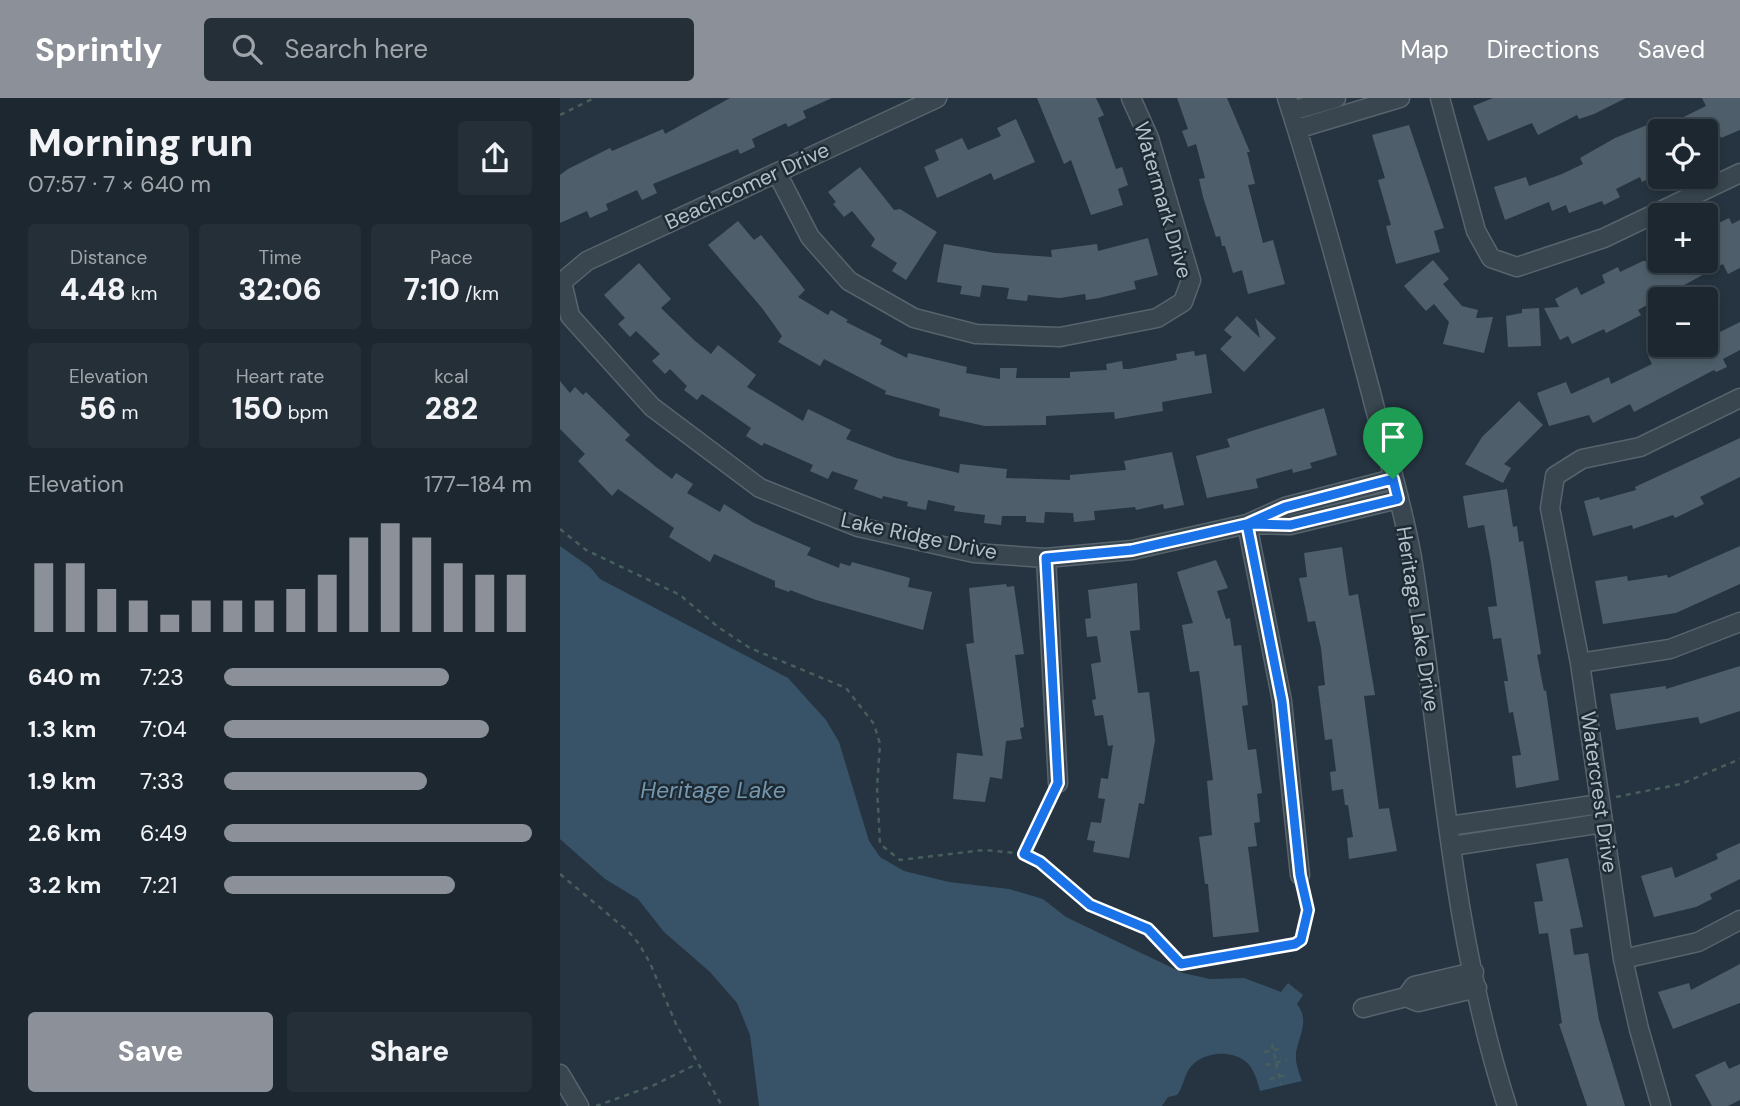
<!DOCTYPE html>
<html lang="en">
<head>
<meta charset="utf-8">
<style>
  body { margin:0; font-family:"DM Sans",sans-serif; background:#252f38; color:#f1f3f6; height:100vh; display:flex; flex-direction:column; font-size:26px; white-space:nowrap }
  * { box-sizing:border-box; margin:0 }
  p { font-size:23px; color:#a0a5ab }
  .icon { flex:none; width:38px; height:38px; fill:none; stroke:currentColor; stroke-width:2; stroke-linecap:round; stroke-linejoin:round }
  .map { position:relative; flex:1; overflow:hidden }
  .sheet { display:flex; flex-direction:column; background:#1c2730; width:560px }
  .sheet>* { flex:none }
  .controls { position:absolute; left:1088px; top:21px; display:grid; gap:14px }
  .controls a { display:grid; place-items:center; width:70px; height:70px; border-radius:7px; background:#1c2730; box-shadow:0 4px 10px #0003,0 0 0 2px #3a444c; font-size:35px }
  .pin { position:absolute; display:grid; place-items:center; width:60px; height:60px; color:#fff; margin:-72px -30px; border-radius:50% 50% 50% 0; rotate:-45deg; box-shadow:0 0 7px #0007 }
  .pin .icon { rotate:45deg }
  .round { display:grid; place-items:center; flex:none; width:74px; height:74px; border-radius:7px; background:#252f38 }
  .overview { display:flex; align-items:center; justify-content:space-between; height:119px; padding:0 28px }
  h1 { font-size:38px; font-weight:800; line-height:52px }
  .figures { display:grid; grid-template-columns:repeat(3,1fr); gap:10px; height:119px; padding:7px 28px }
  .figures div { display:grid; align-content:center; border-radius:7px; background:#252f38; text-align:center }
  .figures b { font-size:30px; font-weight:800 }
  .figures small { font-size:19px; font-weight:400 }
  .figures p { font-size:19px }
  .chart { height:196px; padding:14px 28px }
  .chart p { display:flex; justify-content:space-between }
  .chart svg { width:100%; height:126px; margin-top:7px; stroke:#8c9099; stroke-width:6 }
  .action { display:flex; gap:14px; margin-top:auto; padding:14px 28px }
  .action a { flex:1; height:80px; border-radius:7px; background:#8c9099; color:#fff; font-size:28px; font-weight:800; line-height:80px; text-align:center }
  .action a+a { background:#252f38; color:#f1f3f6 }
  ul { padding:0 28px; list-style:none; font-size:23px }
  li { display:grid; grid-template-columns:112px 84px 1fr; align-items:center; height:52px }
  li i { height:18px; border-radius:9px; background:#8c9099 }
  header { display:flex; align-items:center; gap:42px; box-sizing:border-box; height:98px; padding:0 35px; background:#8c9099; color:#fff }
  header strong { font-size:33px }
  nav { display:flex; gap:38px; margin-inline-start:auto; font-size:24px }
  .search { width:490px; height:63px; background:#252f38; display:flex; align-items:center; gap:18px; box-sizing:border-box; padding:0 24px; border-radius:7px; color:#a0a5ab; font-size:26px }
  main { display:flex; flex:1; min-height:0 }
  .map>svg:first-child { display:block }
  .water { fill:#385367 }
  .building { fill:#4e5f6b }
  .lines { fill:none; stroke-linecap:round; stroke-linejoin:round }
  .minor-casing { stroke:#57646d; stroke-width:21 }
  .path { stroke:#475e5d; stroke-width:2.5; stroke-dasharray:5 5; stroke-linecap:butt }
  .minor { stroke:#39464f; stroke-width:18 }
  .route-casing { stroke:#fff; stroke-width:14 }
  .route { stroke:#1a73e8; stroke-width:9 }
  .labels { text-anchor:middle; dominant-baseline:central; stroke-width:5; stroke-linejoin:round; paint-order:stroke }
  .street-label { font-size:21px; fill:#b5c1ca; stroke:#1e2b35 }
  .water-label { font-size:23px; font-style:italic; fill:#7596ad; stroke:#1e2b35 }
</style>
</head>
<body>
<header>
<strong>Sprintly</strong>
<div class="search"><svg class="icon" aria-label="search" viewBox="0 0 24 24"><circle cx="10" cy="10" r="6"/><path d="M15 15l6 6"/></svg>Search here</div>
<nav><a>Map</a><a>Directions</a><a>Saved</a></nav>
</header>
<main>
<section class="sheet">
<div class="overview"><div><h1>Morning run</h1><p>07:57 · 7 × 640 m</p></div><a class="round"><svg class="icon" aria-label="share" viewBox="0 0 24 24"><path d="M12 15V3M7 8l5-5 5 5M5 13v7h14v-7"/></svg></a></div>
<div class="figures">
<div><p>Distance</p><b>4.48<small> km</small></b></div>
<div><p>Time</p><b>32:06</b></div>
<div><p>Pace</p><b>7:10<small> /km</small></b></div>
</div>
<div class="figures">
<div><p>Elevation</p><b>56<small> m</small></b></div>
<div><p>Heart rate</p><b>150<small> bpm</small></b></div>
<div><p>kcal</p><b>282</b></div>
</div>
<div class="chart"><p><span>Elevation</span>177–184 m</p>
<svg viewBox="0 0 160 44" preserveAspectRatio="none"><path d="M5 44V20M15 44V20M25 44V29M35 44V33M45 44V38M55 44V33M65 44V33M75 44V33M85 44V29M95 44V24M105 44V11M115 44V6M125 44V11M135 44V20M145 44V24M155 44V24"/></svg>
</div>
<ul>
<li><b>640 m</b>7:23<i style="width:73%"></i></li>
<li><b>1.3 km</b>7:04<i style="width:86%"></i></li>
<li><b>1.9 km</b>7:33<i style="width:66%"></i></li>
<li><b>2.6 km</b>6:49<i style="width:100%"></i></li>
<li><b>3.2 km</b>7:21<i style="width:75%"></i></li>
</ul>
<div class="action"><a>Save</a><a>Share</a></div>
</section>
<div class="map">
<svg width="1180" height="1008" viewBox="0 0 1180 1008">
  <rect width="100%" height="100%" fill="#253440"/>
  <path class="water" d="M0,448L31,470L40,481L228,580L266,622L279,644L309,743L320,759L344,773L389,784L449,791L483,801L506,819L623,875L650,881L684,880L721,894L728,885L743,897L737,906C750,923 739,937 736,955C735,964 739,975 742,983L700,993C697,982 694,970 685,963C669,951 641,954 629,971C624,979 623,989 617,997L608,999L602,1008H199L190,937L177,905L150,874L104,834L78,801L45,781L0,741Z"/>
  <path class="building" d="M170,0H272L243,13L246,20L228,29L226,25L192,41L195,49L180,56L178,51L93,86L97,95L82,102L77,92L46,106L48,112L30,120L27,113L0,125V77L8,71L50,50L52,53L103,31L105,36Z
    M477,0H536L544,17L538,20L556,71L562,69L568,87L558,91L563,107L531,117L511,62L504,66Z
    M617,0H667L690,54H687L695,86L688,87L703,145L713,142L725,186L688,196L682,172L673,175L665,148H662L660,138L656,139L643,99L639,81L645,80L636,46L628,49L622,33L628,31Z
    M933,0H1066L1034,16L1019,21L1017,17L978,37L972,25L928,43L913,8Z
    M1142,0H1180V32L1161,40L1159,36L1146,43V33H1101V75L1082,84L1080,79L1056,91L1060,99L1044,107L1042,103L1009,115L1006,107L992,113L989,104L945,122L934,89L966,79L969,88L1002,76L1023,66L1020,60L1055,40L1087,27L1091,35L1146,8Z
    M456,21L475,64L434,82L431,75L377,100L364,69L379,62L375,52L402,40L408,52L441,38L437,30Z
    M849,27L884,130L874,133L880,154L836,166L826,128L831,127L818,82L825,80L812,37Z
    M300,69L334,112L340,111L377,134L346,182L332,173L337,165L311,148L315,141L292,113L284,119L273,106L276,104L268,94Z
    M1169,120L1172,126L1180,122V170L1168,176L1163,166L1078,212L1081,217L1046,235L1044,231L1012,246L1008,238L1000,242L984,210L999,209L995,201L1017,189L1021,197L1045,185L1042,177L1058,169L1060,174L1083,163H1146V131Z
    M178,123L194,142L201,137L214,153L245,192L238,199L268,217L271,212L288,222L286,224L322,242L320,246L347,260L348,255L407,269L406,275L440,281V270H457L456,280H510V274L547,272L546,266L562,263L563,271H569L617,262L616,256L634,253L635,258L646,256L652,295L602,304L603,313L555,321L554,314L486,318V327L425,328L379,318L380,311L325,296L326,293L264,261L260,268L218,244L222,238L202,210L148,147Z
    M588,140L598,177L574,183L576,191L539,200L526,202L525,196L500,200L468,197L467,203L447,201L449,190L422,187L420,199L400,196L402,188L377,184L384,146L435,155L492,159L491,152L537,146L538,153Z
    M873,162L889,181L883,186L902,208L918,212L916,220L933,219L924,255L883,246L889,224L874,206L866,213L844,188Z
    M79,165L111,201L101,210L134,242L151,256L158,247L196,277L187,289L243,323L248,311L291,332L286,341L336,360L399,375L400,366L447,371L446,380L510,382V377L566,372L564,363L612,354L624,407L604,411L603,406L576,412L575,409L534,413L535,422L514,424L513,415L485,414L484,425L466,424V418H442L441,427L424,425L425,417L394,413L395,408L368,402L366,412L347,408L348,404L323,398L322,401L294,391L298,382L272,373L268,381L250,373L253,367L204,345L202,348L186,338L191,330L142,296L137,302L124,292L127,288L110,271L105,276L92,263L100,256L76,233L70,239L58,226L65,220L44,197Z
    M979,210L981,248L948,249L946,218L962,215V211Z
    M1146,215L1156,236L1180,224V252L1163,261L1167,269L1156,274L1154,272L1074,314L1070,306L1033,325L1029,317L989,328L977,295L1006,284L1011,296L1049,279L1051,286L1092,266L1088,258L1111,247H1146Z
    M677,218L700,240L695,220L716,240L684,274L660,251L672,239L664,232Z
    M0,283L10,295L15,289L23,297L26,294L70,337L65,342L96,369L112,381L116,375L133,386L127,395L160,414L164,406L194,425L251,450L247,457L279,470L280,465L290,468L292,464L350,480L348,489L372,494L363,532L256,502L230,492L229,494L215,489V483L154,456L150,464L109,439L114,430L58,391L52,398L18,363L25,356L0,331Z
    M959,303L983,327L944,366L951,370L943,385L905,366L922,339Z
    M764,310L777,357L750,365L752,370L733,375L732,371L696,381L698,390L647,400L636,358L670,349L667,341Z
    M1180,340V379L1140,399L1144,406L1115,420L1113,417L1073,431L1072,427L1033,438L1024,403L1039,399L1040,402L1076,392L1075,389Z
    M947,391L953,429L957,428L959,444L963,443L981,556L977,557L984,593L986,592L999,682L956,690L952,658L961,657L953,614L949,615L944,583H948L941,540L933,541L928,509L937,508L931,465L924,427L908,430L903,398Z
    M1180,448V486L1116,515L1043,526L1035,483L1067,478L1068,483L1107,477L1108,480Z
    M782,449L789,498L798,496L815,597L804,598L819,711L829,710L837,753L789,761L787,740L793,739L788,707H785L783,691L772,693L770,674L776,673L772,641L765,642L758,588L765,587L761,550L755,523L748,524L739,480L747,479L744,455Z
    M656,462L668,490L657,493L666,521L670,520L674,548L681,547L688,607L682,608L688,652L696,651L702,695L697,696L700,724L694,725L697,748L688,749L699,834L655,839H653L648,786H645L639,739L652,737L647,683L653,682L639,573L630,574L622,527L633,525L617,474Z
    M577,485L580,532L570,533L578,595L589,594L595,642L584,706L579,705L569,760L533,754L535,743L527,742L531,724L541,725L545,701L538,700L541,680L548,681L553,647L548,648L543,617L535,618L532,602L536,601L531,566L541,564L537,538L527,539L525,521L531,520L528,492Z
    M446,486L447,489L454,488L464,556L455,557L464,629L460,630L462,641L446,643L442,681L430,679L425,704L393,701L397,655L423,658L406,546L414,545L409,490Z
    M1180,568V613L1140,626L1138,619L1056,632L1050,596L1106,588V591Z
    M1180,745V781L1150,796L1152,801L1136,809L1094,819L1081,778L1112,769L1115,780L1158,761L1156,756Z
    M1008,760L1023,829L1010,831L1014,857L1028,855L1039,922L1065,1008H1027L999,926L1002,925L988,835L979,836L974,804L983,803L976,766Z
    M1180,866V905L1113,931L1098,894L1129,885L1131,892Z
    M1165,963L1169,971L1180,966V1002L1168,1008H1152L1135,977Z"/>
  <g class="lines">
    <defs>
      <path id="minor" d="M377,0L27,163L2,184L10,218L92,309L200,390L298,429L414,455L486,460L572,452L687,426L722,603L740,777
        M727,0C758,96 784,193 810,291C824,347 842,403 852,460C881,642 890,832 947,1008
        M880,0L916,133L931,160L957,169L1044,140L1180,75
        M731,13L776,0
        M737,31L840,0
        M217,75L250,139L289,183L354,220L416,236L500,239L597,220L623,204L631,182L589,40L571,0
        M833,381L725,409L687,426L730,427L838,401
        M486,460L498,685
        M1020,565L1110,551L1180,524
        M889,728L1040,706
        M892,748L1043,725
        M1063,861L1138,844L1180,822
        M846,899L854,888L914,874
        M803,910L846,899L858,904L917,890
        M0,976L19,1008
        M1101,1008L1079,931L1063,861L1020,565L990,410L995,378L1022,361L1080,349L1180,300"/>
    </defs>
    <use href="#minor" class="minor-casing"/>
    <path class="path" d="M0,17L34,0
      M0,431L26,452L120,497L158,529L190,550L286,590L314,626L320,646L317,689L320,746L340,762L424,752L464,756L480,764L530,807L588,831L621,866L735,846C752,834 748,809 744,792
      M1056,699L1121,686L1180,661
      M464,756L491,699
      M0,776L68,833L79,846L90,865L116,926L162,1008
      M712,946L721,987
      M704,954L724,950
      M706,967L727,962
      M710,981L730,976
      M36,1008L92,988L137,966"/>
    <use href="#minor" class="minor"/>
  </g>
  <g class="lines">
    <defs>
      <path id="route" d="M833,381L725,409L687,426L630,439L572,452L486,460L498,685L464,756L480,764L530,807L588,831L621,866L735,846L741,842L748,812L740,777L722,603L687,426L730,427L838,401L833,381"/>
    </defs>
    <use href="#route" class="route-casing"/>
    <use href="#route" class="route"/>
  </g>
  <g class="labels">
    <g class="street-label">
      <text transform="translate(187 88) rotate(-25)">Beachcomer Drive</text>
      <text transform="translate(603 102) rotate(74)">Watermark Drive</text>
      <text transform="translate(359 438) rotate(12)">Lake Ridge Drive</text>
      <text transform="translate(858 521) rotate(81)">Heritage Lake Drive</text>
      <text transform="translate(1039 694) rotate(82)">Watercrest Drive</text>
    </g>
    <g class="water-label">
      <text x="153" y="692">Heritage Lake</text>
    </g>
  </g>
</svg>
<div class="controls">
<a><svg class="icon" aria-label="locate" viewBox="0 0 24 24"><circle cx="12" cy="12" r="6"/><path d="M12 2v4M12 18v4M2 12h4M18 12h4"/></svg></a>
<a>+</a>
<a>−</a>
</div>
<div class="pin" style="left:833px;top:381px;background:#1e9e55"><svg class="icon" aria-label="arrive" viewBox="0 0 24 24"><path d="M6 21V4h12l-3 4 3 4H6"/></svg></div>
</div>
</main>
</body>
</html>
